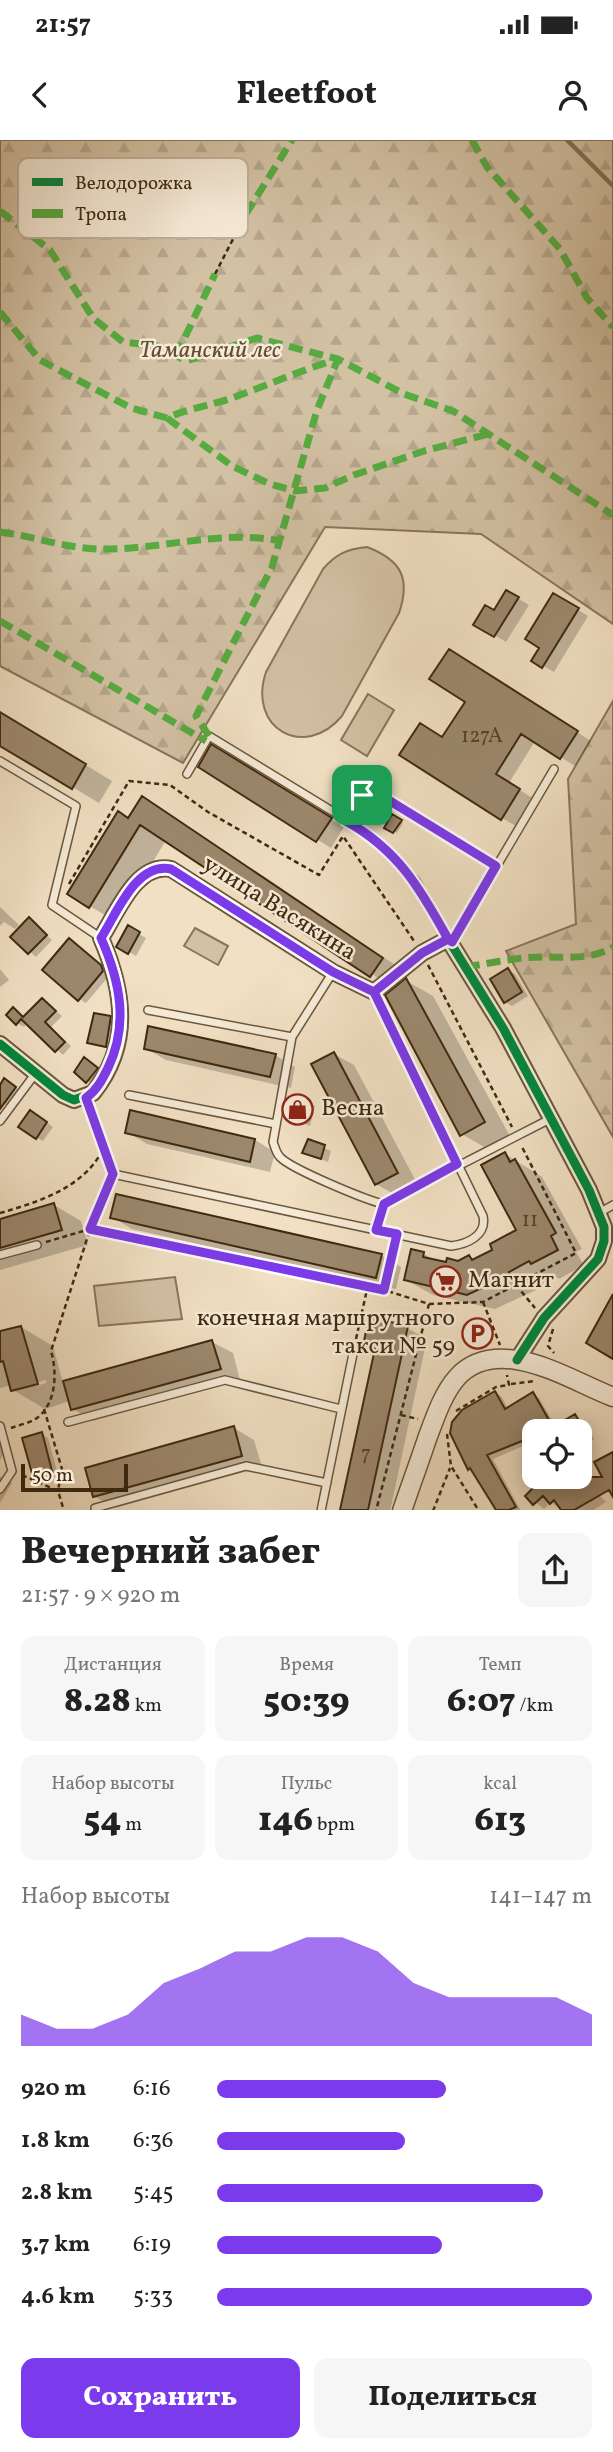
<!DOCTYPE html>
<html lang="ru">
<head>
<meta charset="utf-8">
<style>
  body { margin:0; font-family:Vollkorn,serif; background:#f6f6f6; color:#222; height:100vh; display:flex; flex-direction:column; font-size:26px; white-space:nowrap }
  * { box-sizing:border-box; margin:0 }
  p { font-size:23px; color:#767676 }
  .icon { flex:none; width:38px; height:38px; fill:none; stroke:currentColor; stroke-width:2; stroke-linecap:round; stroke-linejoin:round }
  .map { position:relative; height:1370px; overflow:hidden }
  .details { display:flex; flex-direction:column; background:#fff; flex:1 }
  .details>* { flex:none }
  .controls { position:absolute; left:522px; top:1279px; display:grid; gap:14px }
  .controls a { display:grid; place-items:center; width:70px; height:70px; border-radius:14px; background:#fff; box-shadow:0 4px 18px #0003; font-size:35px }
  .scale { position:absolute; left:21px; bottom:18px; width:107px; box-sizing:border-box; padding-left:7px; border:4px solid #3f290f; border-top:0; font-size:19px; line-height:24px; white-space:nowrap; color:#3f290f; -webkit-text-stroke:5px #f6ebd8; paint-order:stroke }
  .pin { position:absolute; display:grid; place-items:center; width:60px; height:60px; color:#fff; margin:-30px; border-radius:14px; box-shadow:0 4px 10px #0006 }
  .round { display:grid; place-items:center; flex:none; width:74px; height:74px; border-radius:14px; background:#f6f6f6 }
  .headline { display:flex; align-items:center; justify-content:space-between; height:119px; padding:0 21px }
  h1 { font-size:38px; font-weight:800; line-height:52px }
  .stats { display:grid; grid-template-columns:repeat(3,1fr); gap:10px; height:119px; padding:7px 21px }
  .stats div { display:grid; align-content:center; border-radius:14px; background:#f6f6f6; text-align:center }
  .stats b { font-size:35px; font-weight:800 }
  .stats small { font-size:19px; font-weight:400 }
  .stats p { font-size:19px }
  .chart { height:196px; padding:14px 21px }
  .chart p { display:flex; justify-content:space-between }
  .chart svg { width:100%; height:126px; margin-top:7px; fill:#7c3aed; opacity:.7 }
  .action { display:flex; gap:14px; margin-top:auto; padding:14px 21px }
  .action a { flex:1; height:80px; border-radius:14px; background:#7c3aed; color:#fff; font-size:28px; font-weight:800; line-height:80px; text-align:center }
  .action a+a { background:#f6f6f6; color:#222 }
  ul { padding:0 21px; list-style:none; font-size:23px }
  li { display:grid; grid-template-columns:112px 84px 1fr; align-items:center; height:52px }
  li i { height:18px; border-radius:9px; background:#7c3aed }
  .status { display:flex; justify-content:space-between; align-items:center; height:49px; padding:0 35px; background:#fff; direction:ltr }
  .status svg { height:19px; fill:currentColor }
  header { display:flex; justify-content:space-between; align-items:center; height:91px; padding:0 21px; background:#fff; font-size:32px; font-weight:800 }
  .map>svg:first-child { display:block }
  .forest { fill:url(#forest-firs); stroke:#89755a; stroke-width:2 }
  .green { fill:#d3c1a4; stroke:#89755a; stroke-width:2 }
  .shadow { fill:#0003; fill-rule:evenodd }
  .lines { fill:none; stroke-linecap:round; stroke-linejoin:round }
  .stream { stroke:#857256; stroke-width:4.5 }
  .building { fill:#9c886d; stroke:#3f290f; stroke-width:2 }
  .service-casing { stroke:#6c573c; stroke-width:10 }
  .minor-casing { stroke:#6c573c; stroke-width:18 }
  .tertiary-casing { stroke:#6c573c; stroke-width:21 }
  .path { stroke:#3f290f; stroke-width:2.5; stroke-dasharray:5 3.5; stroke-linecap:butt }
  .service { stroke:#f6ebd8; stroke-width:7 }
  .minor { stroke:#f6ebd8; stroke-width:14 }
  .tertiary { stroke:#f6ebd8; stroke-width:18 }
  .quiet { stroke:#56ab41; stroke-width:7; stroke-dasharray:14 7; stroke-linecap:butt }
  .cycleway-casing { stroke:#f6ebd8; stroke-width:13 }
  .cycleway { stroke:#00873e; stroke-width:9 }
  .route-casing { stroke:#fff; stroke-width:14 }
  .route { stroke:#7c3aed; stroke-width:9 }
  .labels { text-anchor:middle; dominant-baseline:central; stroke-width:5; stroke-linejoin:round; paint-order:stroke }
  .number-label { font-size:21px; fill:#564126 }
  .park-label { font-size:24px; font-style:italic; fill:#644f34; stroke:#f6ebd8 }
  .street-label { font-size:24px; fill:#3f290f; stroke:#f6ebd8 }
  .poi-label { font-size:24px; fill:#3f290f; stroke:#f6ebd8; text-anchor:start }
  .key { fill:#f6ebd8; stroke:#bfb19c; stroke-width:2 }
  .key-label { font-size:19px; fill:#3f290f }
</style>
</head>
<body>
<div class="status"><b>21:57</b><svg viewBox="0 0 49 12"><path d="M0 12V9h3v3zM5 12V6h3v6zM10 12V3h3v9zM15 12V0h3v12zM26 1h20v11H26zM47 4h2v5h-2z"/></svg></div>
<header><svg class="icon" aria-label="back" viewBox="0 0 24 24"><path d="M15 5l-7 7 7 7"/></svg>Fleetfoot<svg class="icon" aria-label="person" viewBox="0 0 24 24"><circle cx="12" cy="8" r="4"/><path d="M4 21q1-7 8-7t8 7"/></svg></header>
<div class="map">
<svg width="613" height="1371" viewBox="0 0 613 1371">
  <defs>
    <pattern id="forest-firs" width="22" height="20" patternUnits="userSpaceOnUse" patternTransform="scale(1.75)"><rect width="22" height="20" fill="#d3c1a4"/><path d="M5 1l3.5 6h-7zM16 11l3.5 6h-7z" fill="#b6a68c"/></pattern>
  </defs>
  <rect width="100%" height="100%" fill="#f1e0c3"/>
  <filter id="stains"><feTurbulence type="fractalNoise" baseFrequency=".00286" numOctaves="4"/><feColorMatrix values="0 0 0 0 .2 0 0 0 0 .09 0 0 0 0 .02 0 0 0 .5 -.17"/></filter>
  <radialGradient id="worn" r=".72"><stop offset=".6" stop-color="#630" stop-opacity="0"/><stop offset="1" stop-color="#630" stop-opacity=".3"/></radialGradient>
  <path class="forest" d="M0,0H613V484L481,394L325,387L183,623L0,526Z
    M613,561V997L506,811L576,784L568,639Z"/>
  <path class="green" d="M367,407C401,420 411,438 399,473L342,576C304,621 247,588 266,532L323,429C336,414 347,409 367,407Z
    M368,554L394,570L367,616L341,600Z
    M195,788L228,806L218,825L184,806Z
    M175,1137L182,1179L99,1186L94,1146Z"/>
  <path class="shadow" d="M507,452L529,465L506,502L476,484L494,473Z
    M554,455L588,476L554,532L533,520L542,507Z
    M463,520L591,601L575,626L535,601L509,643L534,659L516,686L502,678L443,599L467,561Z
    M0,573L112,641L99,663L0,603Z
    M212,607L344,687L331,708L200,627Z
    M142,658L409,834L405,840L433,856L511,998L489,1010L462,994L395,849L166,700L117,782L69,754L129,680Z
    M393,676L403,683L397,693L386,687Z
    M0,767L19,785L15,789L4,782L0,786Z
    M29,780L52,800L36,817L12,797Z
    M128,788L146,798L136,816L118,806Z
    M70,800L107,830L109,836L86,863L79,859Z
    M0,829L9,840L0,847Z
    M508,830L515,834L528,856L512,866L505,862Z
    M42,860L62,876L51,887L71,906L63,915L28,883L24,887L17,883L13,869L25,878Z
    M110,878L117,882L113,910L89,902Z
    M145,908L275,915L295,927L291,948L166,920Z
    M334,914L354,925L418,1045L397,1056L376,1044Z
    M91,923L103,933L94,945L87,941Z
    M12,945L22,952L10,968L0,961V948Z
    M294,958L315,966L310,986L288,978Z
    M131,972L255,1000L275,1012L270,1032L147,1004L127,992Z
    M38,976L53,987L43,1001L37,998Z
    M309,1001L331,1011L328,1022L305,1012Z
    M505,1014L542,1037L582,1109L576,1112L584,1125L559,1139L555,1136L535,1148L536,1150L495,1169L433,1155L406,1140L424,1114L438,1122L458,1123L469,1117L476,1121L519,1091Z
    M54,1065L81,1081L88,1105L0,1130V1081Z
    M112,1077L381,1115L401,1127L396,1149L132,1089Z
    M21,1187L53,1206L63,1243L212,1202L233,1213L240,1240L93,1281L73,1269L70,1261L45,1269L13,1250L11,1245L0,1248V1193ZM46,1240V1243L36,1246V1243Z
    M407,1188L427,1199L390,1371H342L377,1207L366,1201Z
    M495,1253L502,1257L508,1269L533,1254L539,1258L556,1287L575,1276L582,1280L594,1299L579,1308V1292H534V1305L528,1304L493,1319L521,1371H498L469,1329Z
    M234,1288L254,1300L262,1327L115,1368L94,1356Z
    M41,1294L48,1298L58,1335L41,1340L34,1336Z
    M0,1300L9,1306L0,1320Z
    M579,1334L606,1362L592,1371H563L551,1362L544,1369L527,1356L547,1337H579Z
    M0,1336L12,1343L0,1363Z"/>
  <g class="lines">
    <path class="stream" d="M567,0L613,46"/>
  </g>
  <path class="building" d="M506,450L519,457L494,497L473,485L485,465L494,470Z
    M553,453L579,468L542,528L531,521L539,508L525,499Z
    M449,509L578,591L560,619L521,594L496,634L520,649L501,680L399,615L420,583L442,597L465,562L429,539Z
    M0,572L86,624L72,649L0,606Z
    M211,604L332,678L316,702L198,627Z
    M142,656L383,818L370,837L140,685L89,768L67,754L118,671L128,678Z
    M392,674L402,680L393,693L384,688Z
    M29,777L47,795L28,814L10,797Z
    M128,785L140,792L128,814L116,807Z
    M69,798L101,825L103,831L78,861L42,830Z
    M508,828L522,852L504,863L490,839Z
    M406,838L485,982L460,996L385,855Z
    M42,858L56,871L45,882L65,902L55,912L21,879L16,885L6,875L13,867L23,877Z
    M94,873L111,876L106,907L87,903Z
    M148,886L276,914L270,937L144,909Z
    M334,912L398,1033L375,1045L311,924Z
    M84,917L98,928L86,943L74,932Z
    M4,938L16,947L0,969V945Z
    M293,956L309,960L303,983L286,978Z
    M30,970L47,982L36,999L18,987Z
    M130,970L255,999L250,1022L125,993Z
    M308,999L325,1005L321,1019L302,1013Z
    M505,1012L510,1022L515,1019L556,1093L551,1096L558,1110L531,1124L529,1121L509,1132L510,1135L467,1155L404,1140L411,1109L424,1112L423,1117L446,1122L447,1118L458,1121L469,1115L472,1120L492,1110L490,1104L516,1090L481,1025Z
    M116,1054L382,1114L376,1138L110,1078Z
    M54,1063L62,1090L0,1108V1079Z
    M613,1154V1219L586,1203Z
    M369,1177L408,1186L368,1370H340L376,1204L364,1201Z
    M21,1186L38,1244L11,1251L3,1221L0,1222V1191Z
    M212,1200L221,1229L71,1270L63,1241Z
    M495,1251L505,1269L533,1252L553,1287L575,1274L586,1292H534V1298L524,1304L522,1301L487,1315L516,1367L509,1370H496L470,1328L468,1330L450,1293L452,1282L462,1270Z
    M234,1286L242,1316L93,1357L85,1328Z
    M42,1292L52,1331L33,1337L22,1298Z
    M613,1312V1357L609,1350L574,1370H561L554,1360L550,1364L543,1356L533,1365L525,1356L544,1337H602L594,1322Z"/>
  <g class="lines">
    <defs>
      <path id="service" d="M0,621L76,666L52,765L101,798
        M187,634L209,596L368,693L390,712L416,741L448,799
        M346,681L362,655L369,651L377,653L496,726
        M452,802L554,629
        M148,870L292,897L273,1002C275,1007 276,1013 280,1017C291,1029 368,1061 384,1064L550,979
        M292,897L333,832
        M129,955L276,984
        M0,981L35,934
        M113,1034L451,1106C468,1104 487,1095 483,1076L374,852
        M599,1073L613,1065
        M376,1090L384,1064
        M0,1115L37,1105
        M68,1282L225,1240L341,1269
        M0,1286L12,1331L0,1349
        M95,1368L246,1326L327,1343
        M321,1371L354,1209"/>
      <path id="minor" d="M0,904L63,955L74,960L93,953C132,904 124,851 101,798C117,773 136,722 171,729L333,832L374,852L422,813L448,799L503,888L589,1050L604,1087V1101L598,1119L544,1178L517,1220"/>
      <path id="tertiary" d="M402,1371C410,1347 419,1323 427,1299C444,1253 457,1211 517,1220C549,1225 583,1245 613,1257"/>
    </defs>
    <use href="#service" class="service-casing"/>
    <use href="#minor" class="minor-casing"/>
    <use href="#tertiary" class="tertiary-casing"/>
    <path class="path" d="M215,134L246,74
      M69,744L129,641L170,645L208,672L319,735L343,696L414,801
      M428,825L512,987
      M90,969L110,1025
      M0,1073C39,1062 86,1047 104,1007
      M46,1102L90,1089L368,1145
      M516,1145L535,1168
      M384,1150L395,1105
      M483,1162L500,1205
      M429,1164L483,1162L576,1113L521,1005
      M553,1189L548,1206L554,1213
      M356,1199L368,1145L429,1164L376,1371
      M511,1244L535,1241
      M44,1269L62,1329L58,1351
      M456,1271L496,1247L509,1245L507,1235
      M401,1275L418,1279
      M11,1288C19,1285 30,1283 37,1278C57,1263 57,1231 51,1211L95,1074L108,1044
      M447,1294L451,1326L479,1371
      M22,1335L58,1351L64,1371
      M433,1371L450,1328"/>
    <use href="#service" class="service"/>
    <use href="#minor" class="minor"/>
    <use href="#tertiary" class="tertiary"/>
    <path class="quiet" d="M472,0L487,27L560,109L587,158L613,187
      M0,71L50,110L93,178L123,202L158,206L186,221L257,198L338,219L404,254L453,271L613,375
      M246,74L292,0
      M0,172L40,220L131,268L167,278C191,267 216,265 240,255C273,243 304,229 338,219
      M176,216L215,134
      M167,278L232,326L270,344L295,351L325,348L354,335L424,311L488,294
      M0,392C34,396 67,409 102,409C161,410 221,389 280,401
      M0,481L206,601
      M209,596L196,576L272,427L317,270L338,219
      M466,827C491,823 518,817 543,817C567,817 592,820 613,807"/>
    <defs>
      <path id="cycleway" d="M0,904L63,955L74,960L93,953C132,904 124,851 101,798C117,773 136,722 171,729L333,832L374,852L422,813L448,799L503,888L589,1050L604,1087V1101L598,1119L544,1178L517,1220"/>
    </defs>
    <use href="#cycleway" class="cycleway-casing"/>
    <use href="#cycleway" class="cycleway"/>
  </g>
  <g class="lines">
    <defs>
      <path id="route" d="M362,655L346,681C398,710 420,748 448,799L422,813L374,852L333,832L171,729C136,722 117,773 101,798C120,841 129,884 108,928C102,940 97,950 86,958L113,1034L90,1089L384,1150L397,1094L376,1090L384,1064L457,1024L374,852L422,813L448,799L452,802L496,726L377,653L369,651L362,655"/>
    </defs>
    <use href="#route" class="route-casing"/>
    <use href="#route" class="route"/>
  </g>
  <defs>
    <symbol id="shop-ring" viewBox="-11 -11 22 22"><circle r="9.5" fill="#f6ebd8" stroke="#8f2418" stroke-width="1.5"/><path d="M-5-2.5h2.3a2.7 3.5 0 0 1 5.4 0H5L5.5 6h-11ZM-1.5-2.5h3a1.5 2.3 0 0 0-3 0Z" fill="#8f2418"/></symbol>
    <symbol id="supermarket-ring" viewBox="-11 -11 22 22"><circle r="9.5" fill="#f6ebd8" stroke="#8f2418" stroke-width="1.5"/><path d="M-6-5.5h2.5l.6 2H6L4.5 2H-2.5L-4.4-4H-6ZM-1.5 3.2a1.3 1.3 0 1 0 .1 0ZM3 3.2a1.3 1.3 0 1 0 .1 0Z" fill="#8f2418"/></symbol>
    <symbol id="parking-ring" viewBox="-11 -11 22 22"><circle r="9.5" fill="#f6ebd8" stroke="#8f2418" stroke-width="1.5"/><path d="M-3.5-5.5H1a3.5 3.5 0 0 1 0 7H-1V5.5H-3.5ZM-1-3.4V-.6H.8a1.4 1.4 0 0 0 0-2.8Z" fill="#8f2418"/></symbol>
  </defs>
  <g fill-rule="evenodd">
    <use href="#shop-ring" x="280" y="952" width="35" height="35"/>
    <use href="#supermarket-ring" x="428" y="1124" width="35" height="35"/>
    <use href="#parking-ring" x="460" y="1176" width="35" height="35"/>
  </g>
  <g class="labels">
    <g class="number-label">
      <text x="482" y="596">127А</text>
      <text x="530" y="1080">11</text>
      <text x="366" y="1314">7</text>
    </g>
    <g class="park-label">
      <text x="210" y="211">Таманский лес</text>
    </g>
    <g class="street-label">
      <text transform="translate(279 769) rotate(32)">улица Васякина</text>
    </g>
    <g class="poi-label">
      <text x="321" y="969">Весна</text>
      <text x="468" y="1141">Магнит</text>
      <text x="455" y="1179" text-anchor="end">конечная маршрутного<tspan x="455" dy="28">такси № 59</tspan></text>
    </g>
  </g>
  <rect x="18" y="18" width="230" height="80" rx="10" class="key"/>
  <rect x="32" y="38" width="31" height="8" fill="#00873e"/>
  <rect x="32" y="69" width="31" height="9" fill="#56ab41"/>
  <g class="key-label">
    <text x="75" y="49">Велодорожка</text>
    <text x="75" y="80">Тропа</text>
  </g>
  <rect width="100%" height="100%" filter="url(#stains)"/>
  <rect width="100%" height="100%" fill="url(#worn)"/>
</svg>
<div class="controls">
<a><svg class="icon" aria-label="locate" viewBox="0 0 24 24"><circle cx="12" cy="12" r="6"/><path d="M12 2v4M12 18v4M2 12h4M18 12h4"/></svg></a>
</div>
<div class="scale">50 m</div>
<div class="pin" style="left:362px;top:655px;background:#1e9e55"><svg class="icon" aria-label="arrive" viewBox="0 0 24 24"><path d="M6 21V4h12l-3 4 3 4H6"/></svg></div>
</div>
<section class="details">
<div class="headline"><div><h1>Вечерний забег</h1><p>21:57 · 9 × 920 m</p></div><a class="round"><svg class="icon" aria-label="share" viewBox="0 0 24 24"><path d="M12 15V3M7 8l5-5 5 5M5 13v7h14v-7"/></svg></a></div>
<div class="stats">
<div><p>Дистанция</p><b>8.28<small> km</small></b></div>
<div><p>Время</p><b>50:39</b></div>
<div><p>Темп</p><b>6:07<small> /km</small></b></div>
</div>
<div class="stats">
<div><p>Набор высоты</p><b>54<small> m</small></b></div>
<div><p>Пульс</p><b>146<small> bpm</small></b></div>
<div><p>kcal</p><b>613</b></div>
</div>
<div class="chart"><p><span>Набор высоты</span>141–147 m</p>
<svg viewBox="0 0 160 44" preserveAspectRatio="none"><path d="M0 44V33L10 38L20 38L30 33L40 22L50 17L60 11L70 11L80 6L90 6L100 11L110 22L120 27L130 27L140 27L150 27L160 33V44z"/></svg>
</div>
<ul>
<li><b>920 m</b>6:16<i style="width:61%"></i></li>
<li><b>1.8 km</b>6:36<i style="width:50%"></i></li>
<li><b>2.8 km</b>5:45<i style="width:87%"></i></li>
<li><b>3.7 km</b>6:19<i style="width:60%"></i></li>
<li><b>4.6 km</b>5:33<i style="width:100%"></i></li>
</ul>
<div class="action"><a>Сохранить</a><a>Поделиться</a></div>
</section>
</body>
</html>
